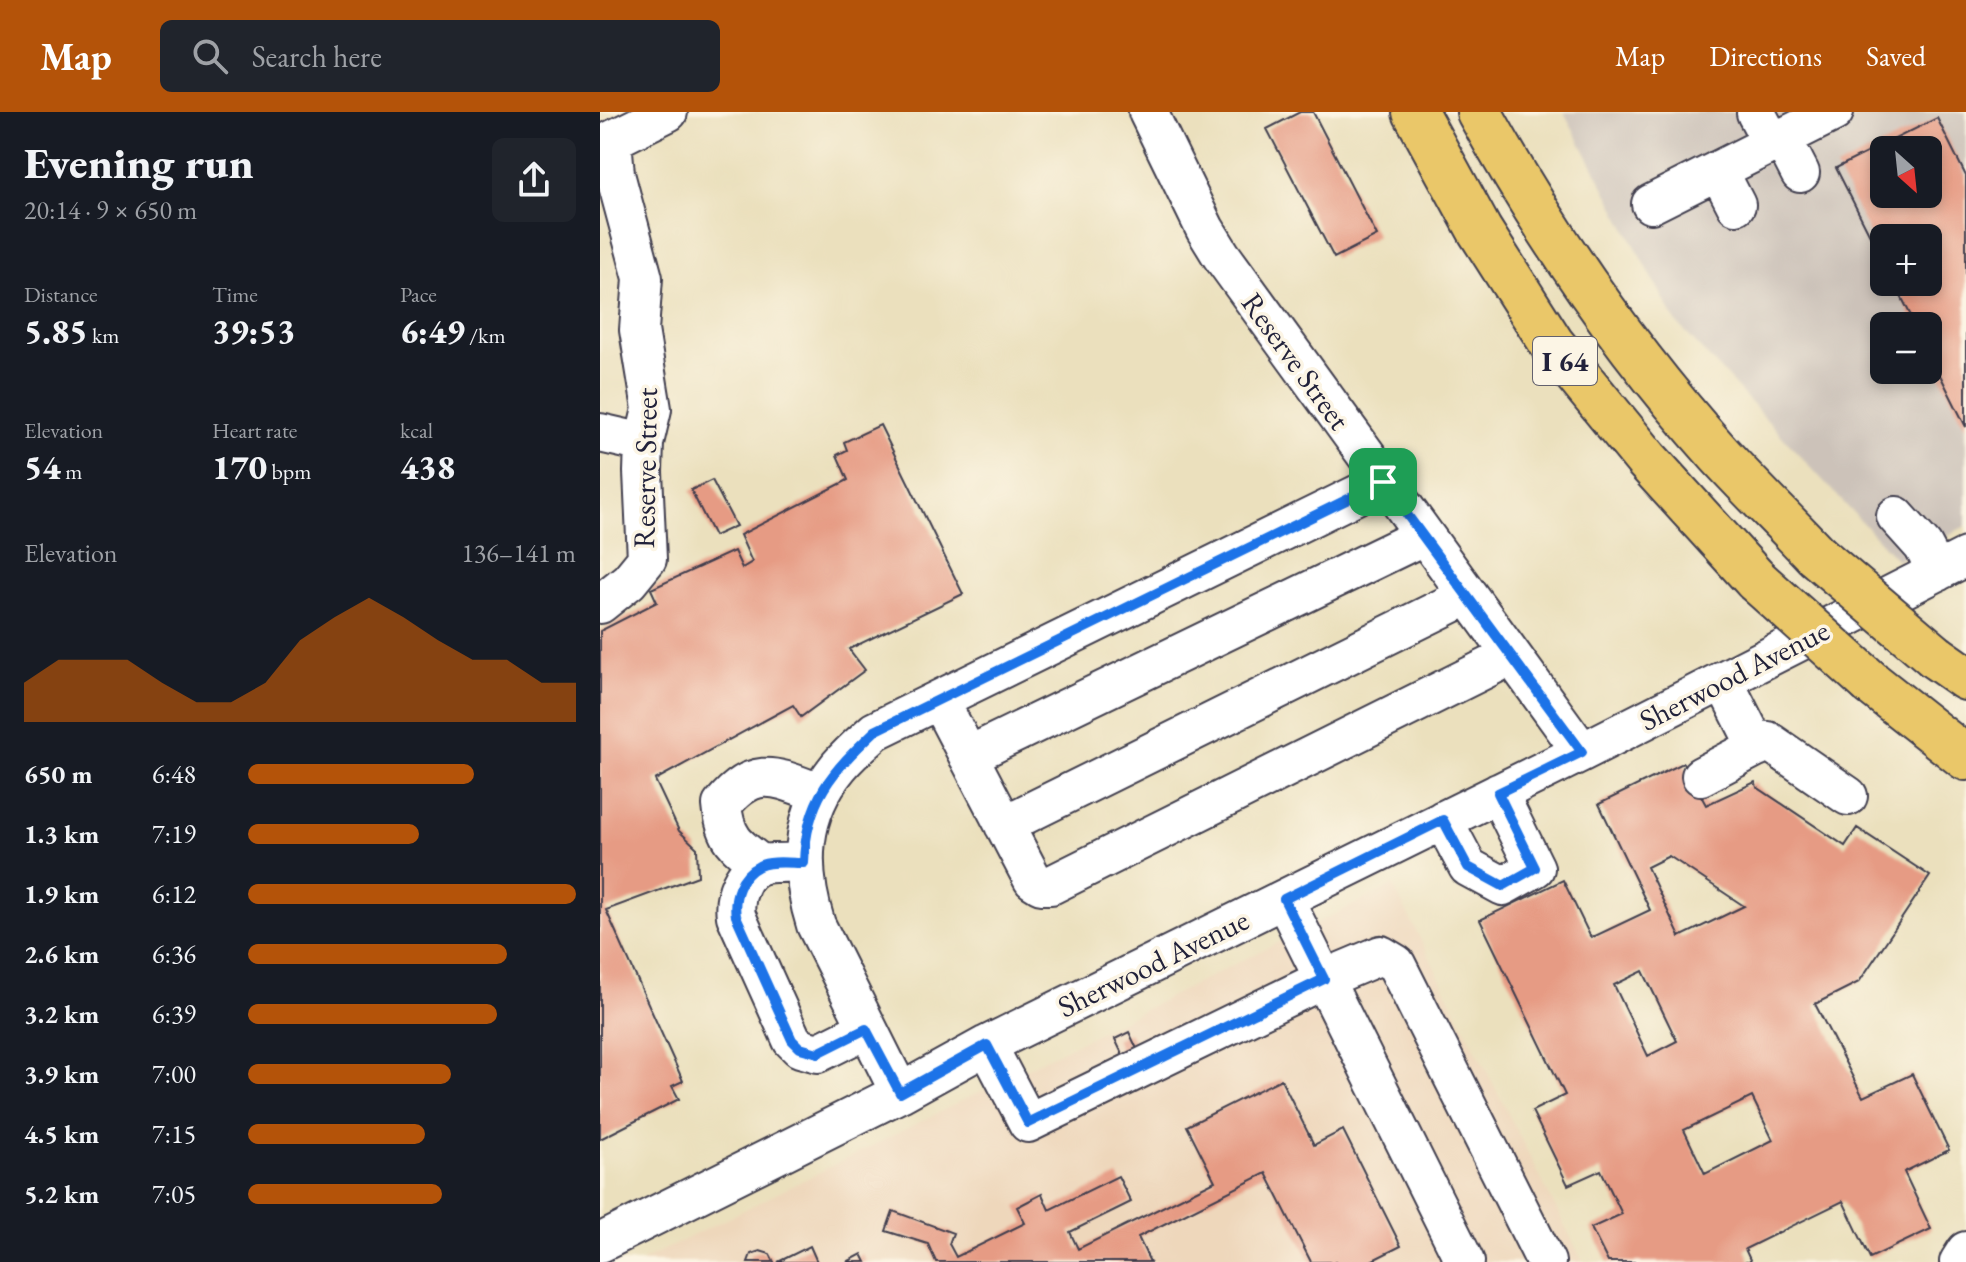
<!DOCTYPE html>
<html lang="en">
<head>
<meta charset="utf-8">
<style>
  body { margin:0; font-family:"EB Garamond",serif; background:#20242c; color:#f1f3f6; height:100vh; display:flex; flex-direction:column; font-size:30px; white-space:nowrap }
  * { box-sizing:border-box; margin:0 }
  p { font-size:26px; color:#9ea1a6 }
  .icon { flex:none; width:44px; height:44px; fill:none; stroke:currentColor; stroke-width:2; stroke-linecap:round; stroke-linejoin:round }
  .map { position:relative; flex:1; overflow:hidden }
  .drawer { display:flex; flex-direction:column; background:#171b24; width:600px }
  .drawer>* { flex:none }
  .needle { width:52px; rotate:153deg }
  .fabs { position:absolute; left:1270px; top:24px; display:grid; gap:16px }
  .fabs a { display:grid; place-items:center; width:72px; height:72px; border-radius:12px; background:#171b24; box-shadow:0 4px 12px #0003; font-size:40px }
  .pin { position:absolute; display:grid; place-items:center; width:68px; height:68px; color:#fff; margin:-34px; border-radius:16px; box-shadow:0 4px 12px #0006 }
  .round { display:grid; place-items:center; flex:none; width:84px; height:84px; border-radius:12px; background:#20242c }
  .overview { display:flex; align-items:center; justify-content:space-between; height:136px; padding:0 24px }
  h1 { font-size:44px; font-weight:800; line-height:60px }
  .metrics { display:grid; grid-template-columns:repeat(3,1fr); gap:12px; height:136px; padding:8px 24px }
  .metrics div { display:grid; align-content:center }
  .metrics b { font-size:34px; font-weight:800 }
  .metrics small { font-size:22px; font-weight:400 }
  .metrics p { font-size:22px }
  .chart { height:224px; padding:16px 24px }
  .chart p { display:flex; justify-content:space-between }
  .chart svg { width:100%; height:144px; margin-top:8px; fill:#b45309; opacity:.7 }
  ul { padding:0 24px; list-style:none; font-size:26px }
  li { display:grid; grid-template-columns:128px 96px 1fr; align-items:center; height:60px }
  li i { height:20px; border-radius:10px; background:#b45309 }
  header { display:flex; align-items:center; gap:48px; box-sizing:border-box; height:112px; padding:0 40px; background:#b45309; color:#fff }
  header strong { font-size:38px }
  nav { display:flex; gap:44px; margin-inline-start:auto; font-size:28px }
  .search { width:560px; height:72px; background:#20242c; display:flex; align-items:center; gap:20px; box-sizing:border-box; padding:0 28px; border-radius:12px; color:#9ea1a6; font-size:30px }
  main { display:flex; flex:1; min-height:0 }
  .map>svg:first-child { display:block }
  .built { fill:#eed7bb }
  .industrial { fill:#ccc2b9; fill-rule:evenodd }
  .building { fill:#e69b84; fill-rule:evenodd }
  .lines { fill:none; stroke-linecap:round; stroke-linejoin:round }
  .minor-casing { stroke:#403e4e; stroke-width:42 }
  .highway-casing { stroke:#403e4e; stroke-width:48 }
  .minor { stroke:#fff; stroke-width:38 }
  .highway { stroke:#eac769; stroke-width:44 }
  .highway-bridge-casing { stroke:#403e4e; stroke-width:48; stroke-linecap:butt }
  .highway-bridge { stroke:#eac769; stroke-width:44 }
  .route-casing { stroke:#fff; stroke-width:16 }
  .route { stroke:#1a73e8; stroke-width:10 }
  .labels { text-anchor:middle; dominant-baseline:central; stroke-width:7; stroke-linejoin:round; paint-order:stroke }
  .shield { fill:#fcf5e5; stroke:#63616e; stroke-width:2 }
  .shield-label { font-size:28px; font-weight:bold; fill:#22223b }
  .street-label { font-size:30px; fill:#22223b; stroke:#fcf5e5 }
</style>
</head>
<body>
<header>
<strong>Map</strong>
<div class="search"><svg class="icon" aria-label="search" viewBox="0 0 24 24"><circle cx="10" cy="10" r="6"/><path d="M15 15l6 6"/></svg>Search here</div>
<nav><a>Map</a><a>Directions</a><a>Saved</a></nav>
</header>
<main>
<section class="drawer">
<div class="overview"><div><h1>Evening run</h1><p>20:14 · 9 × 650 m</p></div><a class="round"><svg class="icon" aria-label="share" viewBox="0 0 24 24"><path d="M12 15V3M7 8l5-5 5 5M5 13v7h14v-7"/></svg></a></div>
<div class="metrics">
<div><p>Distance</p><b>5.85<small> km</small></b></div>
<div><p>Time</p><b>39:53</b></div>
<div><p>Pace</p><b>6:49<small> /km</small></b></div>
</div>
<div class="metrics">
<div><p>Elevation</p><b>54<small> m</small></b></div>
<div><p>Heart rate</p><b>170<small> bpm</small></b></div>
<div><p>kcal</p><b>438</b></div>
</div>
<div class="chart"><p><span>Elevation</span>136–141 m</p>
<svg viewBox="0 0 160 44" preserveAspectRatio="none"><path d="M0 44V32L10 25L20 25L30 25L40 32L50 38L60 38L70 32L80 19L90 12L100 6L110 12L120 19L130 25L140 25L150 32L160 32V44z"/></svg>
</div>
<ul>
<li><b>650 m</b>6:48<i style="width:69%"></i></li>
<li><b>1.3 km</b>7:19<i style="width:52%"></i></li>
<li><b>1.9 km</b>6:12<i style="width:100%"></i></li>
<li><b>2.6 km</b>6:36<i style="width:79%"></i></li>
<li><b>3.2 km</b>6:39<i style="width:76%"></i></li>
<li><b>3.9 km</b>7:00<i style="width:62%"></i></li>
<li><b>4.5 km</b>7:15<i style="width:54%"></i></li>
<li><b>5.2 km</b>7:05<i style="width:59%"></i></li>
</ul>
</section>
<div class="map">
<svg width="1366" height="1150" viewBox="0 0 1366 1150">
  <rect width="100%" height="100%" fill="#fcf5e5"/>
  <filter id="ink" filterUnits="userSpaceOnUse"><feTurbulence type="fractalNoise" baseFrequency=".0125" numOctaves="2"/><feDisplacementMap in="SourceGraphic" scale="16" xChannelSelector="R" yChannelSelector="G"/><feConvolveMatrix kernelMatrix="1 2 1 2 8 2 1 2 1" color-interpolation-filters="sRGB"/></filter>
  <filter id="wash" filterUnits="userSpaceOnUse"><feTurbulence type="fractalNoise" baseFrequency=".006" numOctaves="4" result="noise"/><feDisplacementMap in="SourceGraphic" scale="32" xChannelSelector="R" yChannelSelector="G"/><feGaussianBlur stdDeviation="1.8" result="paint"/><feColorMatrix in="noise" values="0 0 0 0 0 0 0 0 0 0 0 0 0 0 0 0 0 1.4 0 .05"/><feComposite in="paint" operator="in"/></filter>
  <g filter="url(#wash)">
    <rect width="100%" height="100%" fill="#ebe0bd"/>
    <path class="built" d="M793,773L983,1150H40Z"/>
    <path class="industrial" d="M964,0H1366V414L1297,448L1076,210ZM1284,38H1328V82H1284ZM1284,126H1328V170H1284ZM1284,214H1328V258H1284Z"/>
    <g id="blocks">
      <path class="building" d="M700,0H713L777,124L734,146L667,17Z
        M1337,6L1366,64V315L1328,239V214H1316L1294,170H1328V126H1284V151L1236,56ZM1284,38H1328V82H1284Z
        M280,313L363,482L249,537L265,558L201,605L193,593L55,668L79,719L97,736L98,764L6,798L83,969L72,974L79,987L0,1027V519L57,490L51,477L134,439L142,456L152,450L140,423L248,368L237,343L247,338L244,330Z
        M112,368L136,414L114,424L91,378Z
        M1083,651L1106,693L1155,670L1157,675L1245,734L1257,716L1330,764L1259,870L1215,892L1263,985L1312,962L1349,1038L1304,1060L1331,1117L1270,1146L1243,1089L1145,1137L1151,1150H1008L991,1116L1022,1102L1001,1058L968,1073L932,999L965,983L880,808L963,768L991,826L1050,798L999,692ZM1069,744L1144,794L1080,825L1047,755ZM1043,859L1077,929L1048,944L1014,873ZM1152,985L1173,1028L1105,1062L1084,1018Z
        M529,920L539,941L525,948L515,927Z
        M681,967L714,1033L743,1018L801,1134L769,1150H711L666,1061L538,1125L550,1150H336L328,1132L286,1119L293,1099L353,1121L349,1132L356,1145L425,1111L417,1095L442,1082L449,1098L518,1064L531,1090L470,1120L478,1137L615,1069L587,1014Z
        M210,1134L217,1150H178Z
        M160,1139L170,1142L174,1150H148L151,1142Z
        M262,1142L266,1150H247Z"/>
    </g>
  </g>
  <g filter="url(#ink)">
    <use href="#blocks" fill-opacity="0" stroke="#403e4e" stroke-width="2"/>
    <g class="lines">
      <defs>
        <path id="minor" d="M548,0L605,117L621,143L982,640
          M1156,1L1172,31
          M1182,26L1200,61
          M12,28L68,0
          M1118,58L1136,93
          M1051,92L1234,0
          M0,321L44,331
          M1296,404L1323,434L1337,460
          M0,492L29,469L47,447L43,360L44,331L52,297L39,218L43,166L15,62L12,28
          M1123,568L1157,635
          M339,588L433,768L441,773H451L911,544
          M368,644L823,424
          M1101,664L1168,629L1248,684
          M843,708L868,755L903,774L935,756L898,681
          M404,713L867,484
          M204,751C191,751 177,750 165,752C142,756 133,785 136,804L192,928L200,936L218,941L266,917
          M161,752C136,734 125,726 122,693C155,652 176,665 219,681
          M684,787L865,1150
          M387,933L428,1011L724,867L781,843L796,852L946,1150
          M300,981L216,813C198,756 199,702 239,654C250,641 263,630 275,619L783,370
          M0,1131L300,981L387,933L982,640L1366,445
          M1359,1150L1366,1139"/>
        <path id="highway" d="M815,0L880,119L952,232L1046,347L1156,468
          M879,0C946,122 1026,238 1119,342C1150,376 1184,409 1216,443
          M1336,545L1366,566
          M1271,571L1366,646"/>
      </defs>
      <use href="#minor" class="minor-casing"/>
      <use href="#highway" class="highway-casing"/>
      <use href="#minor" class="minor"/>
      <use href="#highway" class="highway"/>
      <defs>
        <path id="highway-bridge" d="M1216,443L1336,545
          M1156,468L1271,571"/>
      </defs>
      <use href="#highway-bridge" class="highway-bridge-casing"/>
      <use href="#highway-bridge" class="highway-bridge"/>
    </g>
  </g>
  <g class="lines" filter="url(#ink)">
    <defs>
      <path id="route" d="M783,370L982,640L898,681L935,756L903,774L868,755L843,708L684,787L724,867L428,1011L387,933L300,981L266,917L218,941L200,936L192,928L136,804C133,786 140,763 159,754C170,748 191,751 204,751C206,687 232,660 275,619Z"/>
    </defs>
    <use href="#route" class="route-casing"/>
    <use href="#route" class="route"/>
  </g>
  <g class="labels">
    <rect class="shield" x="933" y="225" width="64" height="48" rx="6"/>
    <g class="shield-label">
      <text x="965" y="249">I 64</text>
    </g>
    <g class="street-label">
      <text transform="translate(696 249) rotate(54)">Reserve Street</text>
      <text transform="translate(45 356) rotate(-89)">Reserve Street</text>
      <text transform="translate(1134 563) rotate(-27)">Sherwood Avenue</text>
      <text transform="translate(553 851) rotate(-26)">Sherwood Avenue</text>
    </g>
  </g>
</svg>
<div class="fabs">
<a><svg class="needle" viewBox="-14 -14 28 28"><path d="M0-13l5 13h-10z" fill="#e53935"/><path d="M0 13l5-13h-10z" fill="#9ea1a6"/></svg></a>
<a>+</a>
<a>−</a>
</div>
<div class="pin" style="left:783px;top:370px;background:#1e9e55"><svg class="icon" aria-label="arrive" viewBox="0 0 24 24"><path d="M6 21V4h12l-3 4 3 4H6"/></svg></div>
</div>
</main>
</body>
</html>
